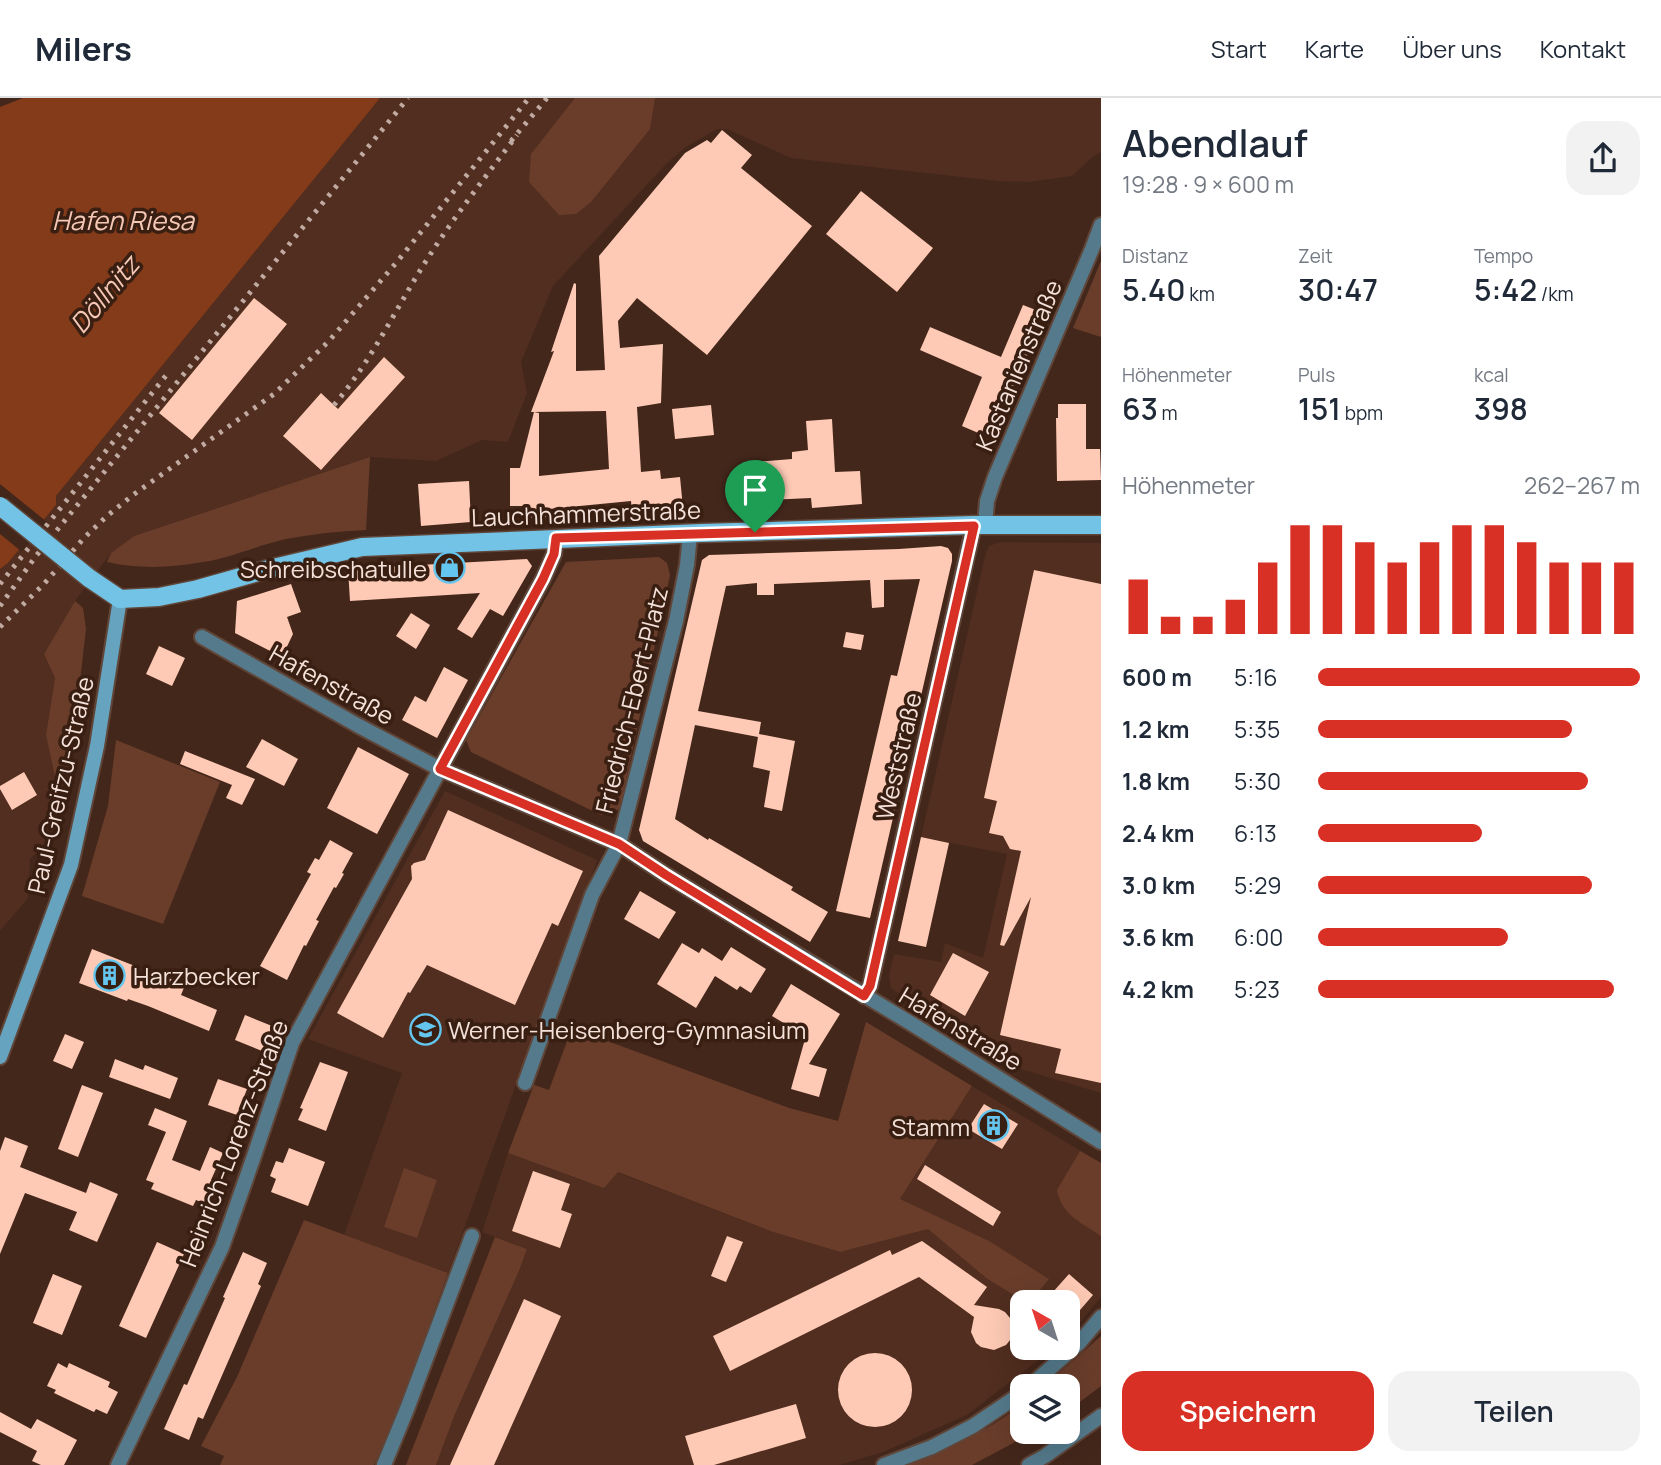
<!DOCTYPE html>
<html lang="de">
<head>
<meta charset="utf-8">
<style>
  body { margin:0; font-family:Manrope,sans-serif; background:#f2f2f3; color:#1f2937; height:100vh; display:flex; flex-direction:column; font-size:26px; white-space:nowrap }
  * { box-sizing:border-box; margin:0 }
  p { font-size:23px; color:#747a83 }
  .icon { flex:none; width:38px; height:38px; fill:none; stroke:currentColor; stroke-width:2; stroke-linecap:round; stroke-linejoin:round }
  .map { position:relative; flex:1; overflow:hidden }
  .details { display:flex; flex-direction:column; background:#fff; width:560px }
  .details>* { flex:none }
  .needle { width:46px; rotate:321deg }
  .tools { position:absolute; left:1010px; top:1192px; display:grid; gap:14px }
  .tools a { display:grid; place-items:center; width:70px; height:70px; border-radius:14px; background:#fff; box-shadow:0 7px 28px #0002; font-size:35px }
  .pin { position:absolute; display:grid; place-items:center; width:60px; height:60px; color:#fff; margin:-72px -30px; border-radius:50% 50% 50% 0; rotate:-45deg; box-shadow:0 0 7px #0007 }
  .pin .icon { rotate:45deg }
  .round { display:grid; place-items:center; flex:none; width:74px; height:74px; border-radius:21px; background:#f2f2f3 }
  .headline { display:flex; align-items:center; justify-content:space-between; height:119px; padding:0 21px }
  h1 { font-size:38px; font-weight:600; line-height:52px }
  .figures { display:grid; grid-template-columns:repeat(3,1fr); gap:10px; height:119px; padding:7px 21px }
  .figures div { display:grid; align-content:center }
  .figures b { font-size:30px; font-weight:600 }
  .figures small { font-size:19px; font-weight:400 }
  .figures p { font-size:19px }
  .chart { height:196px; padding:14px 21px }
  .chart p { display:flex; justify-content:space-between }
  .chart svg { width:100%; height:126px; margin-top:7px; stroke:#d93025; stroke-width:6 }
  .button { display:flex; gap:14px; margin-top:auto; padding:14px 21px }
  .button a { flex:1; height:80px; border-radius:21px; background:#d93025; color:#fff; font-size:28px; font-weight:600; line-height:80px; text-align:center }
  .button a+a { background:#f2f2f3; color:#1f2937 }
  ul { padding:0 21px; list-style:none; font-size:23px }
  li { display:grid; grid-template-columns:112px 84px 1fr; align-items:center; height:52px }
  li i { height:18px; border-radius:9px; background:#d93025 }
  header { display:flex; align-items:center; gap:42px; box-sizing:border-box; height:98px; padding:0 35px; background:#fff; border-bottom:2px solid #e0e1e3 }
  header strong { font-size:33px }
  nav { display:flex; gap:38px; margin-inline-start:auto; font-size:24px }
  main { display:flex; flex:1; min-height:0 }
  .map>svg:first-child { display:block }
  .built { fill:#512e1f }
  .green { fill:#6a3d2b }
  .water { fill:#843b1a }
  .pier { fill:#44271b }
  .building { fill:#fecab5 }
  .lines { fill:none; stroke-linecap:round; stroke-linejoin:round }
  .street-casing { stroke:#604539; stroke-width:18 }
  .secondary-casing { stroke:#604539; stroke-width:18 }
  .primary-casing { stroke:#604539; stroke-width:21 }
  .street { stroke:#547a8b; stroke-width:14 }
  .secondary { stroke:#66a3be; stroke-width:14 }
  .primary { stroke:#72c3e6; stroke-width:18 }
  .rail { stroke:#c0aaa1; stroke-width:5; stroke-dasharray:3.5 7; stroke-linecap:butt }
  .primary-bridge-casing { stroke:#604539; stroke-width:21; stroke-linecap:butt }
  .primary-bridge { stroke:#72c3e6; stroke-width:18 }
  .route-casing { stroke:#fff; stroke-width:14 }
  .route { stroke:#d93025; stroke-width:9 }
  .labels { text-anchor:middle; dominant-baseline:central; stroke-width:7; stroke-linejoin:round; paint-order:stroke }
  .street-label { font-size:24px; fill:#f4e1d9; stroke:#391e12 }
  .poi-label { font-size:24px; fill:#f4e1d9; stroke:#391e12; text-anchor:end }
  .water-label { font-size:26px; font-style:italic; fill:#f5c8b6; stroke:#391e12 }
</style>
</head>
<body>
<header>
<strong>Milers</strong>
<nav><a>Start</a><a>Karte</a><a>Über uns</a><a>Kontakt</a></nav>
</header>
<main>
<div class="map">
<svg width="1101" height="1367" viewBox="0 0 1101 1367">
  <rect width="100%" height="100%" fill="#44271b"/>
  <path class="built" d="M380,0H1101V54L1094,58L1072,78L1028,84L998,83L791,60L727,31H717L686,49L668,64L553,188L521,264L527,295L508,344L482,342L436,363L370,359L134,438L111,455L75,503L44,556L55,580L46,637L55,679L68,687L59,733L30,761L28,800L0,833V471L8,465L56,407V398Z
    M1000,444L1101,445V995L1024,972L972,946L959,935L891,890L890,885L889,878L894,856L941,864L945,845L983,860L1007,756L921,739L986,454L989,448Z
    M445,693L597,762L448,1175L344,1137L402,975L308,941Z
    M572,930L789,1010L838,1023L619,1075L773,1134L839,1154L928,1131L986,1180L1025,1204H1022V1250H1054L967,1317L883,1354L839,1367H436L455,1316L519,1173L527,1151L482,1134L508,1055L584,1083L549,993Z
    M972,988L1101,1065V1199L1068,1239V1204H1030L1048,1180L900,1101Z"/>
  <path class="green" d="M575,0H655L650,31L591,104L576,116L559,117L529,84L531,56Z
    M1101,163V239L1073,230Z
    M370,359L366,432C339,433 312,436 286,441C258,447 231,460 203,464C171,470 138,471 107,464L111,455L134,438Z
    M659,459L667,465L670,477L620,710L611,716L601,717L471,654L466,642L566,464Z
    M75,503L83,510L86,531L68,687L55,679L46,637L55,580L44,556Z
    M116,642L220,684L163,826L82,798L108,708Z
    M866,924L972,988L900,1101L989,1143L1049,1181L1030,1204H1025L986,1180L928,1131L840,1154L773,1134L618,1074L604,1090L508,1055L534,987L549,992L572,930L789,1010L838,1023Z
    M1080,1053L1101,1065V1138C1081,1124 1062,1118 1057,1092Z
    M404,1070L437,1082L417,1140L384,1129Z
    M304,1122L448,1175L400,1308L374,1367H220L224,1358L201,1348L237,1279Z
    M495,1139L527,1151L519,1173L455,1316L436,1367H406Z
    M1101,1238V1288L1068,1313V1288H1044Z
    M1022,1306V1334H1040L1021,1341L972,1367H907C947,1351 989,1333 1022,1306Z"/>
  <path class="water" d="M23,0H380L56,398V407L8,465L0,471V9Z"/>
  <path class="pier" d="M0,386L47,424L22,454L0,436Z"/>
  <path class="building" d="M722,32L752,57L741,70L812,128L707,257L637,200L618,223L620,250L663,246L661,305L637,309L641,374L660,372L661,381L680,379L683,410L632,415L631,403L549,411V419L524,420L523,408H510V370H520L534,314L539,315V378L609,371L606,313L531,314L554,253L551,254L574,185L576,186V273L605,272L599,158L685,55L707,42L711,45Z
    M861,93L933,150L897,194L826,136Z
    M254,200L287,226L192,342L159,315Z
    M1023,207L1046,216L1007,302L1005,301L990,340L962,328L982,279L920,252L930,229L1001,259Z
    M384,259L405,279L321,372L283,338L321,295L338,311Z
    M1058,306H1086V351H1100L1101,382L1057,383L1056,320H1058Z
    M711,307L714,337L675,341L672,311Z
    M832,321L835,374L860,373L862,406L812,410L811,400L745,403L742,365L792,361V354L808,352L806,323Z
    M469,383L471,424L421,428L418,386Z
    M941,448L948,450L952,456V463L870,820L836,813L891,577L897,578L920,481L884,482V509L872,510L870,482L774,486V497H757V485L726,488L698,613L761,624L759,636L795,643L782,713L764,709L770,673L753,669L758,639L695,627L675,721L708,742L709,740L793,789L791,792L828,814L810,844L643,743L639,732L702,462L709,457L899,451Z
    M527,461L532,468L503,518L490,511L472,540L457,531L480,495L350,503L348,471Z
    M1034,472L1101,486V985L1055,975L1061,951L1000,937L1031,799L1004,848L1000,847L1021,753L1010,751L1003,738L989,735L997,703L984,700Z
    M291,486L301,514L287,519L293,536L282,559L235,535L237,503Z
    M411,515L430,527L416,551L396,538Z
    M846,534L864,537L861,552L843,549Z
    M159,548L185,560L172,588L146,576Z
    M444,569L468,582L437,640L402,622L415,598L426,604Z
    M262,641L298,661L284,688L246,669Z
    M358,649L409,676L377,736L327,710Z
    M185,653L255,681L242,707L226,700L232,687L180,666Z
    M24,674L37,697L12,712L0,691V688Z
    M448,712L583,773L558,828L552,825L515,907L427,867L410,895L408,894L383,940L337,915L412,781L411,768L414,765L425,762Z
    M921,739L949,745L926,849L898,843Z
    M330,742L353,755L342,775L344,776L336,790L334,789L316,822L319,823L306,848L304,847L287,882L260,868L311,776L307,774L315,760L319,762Z
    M640,793L676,814L659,841L624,821Z
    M682,845L699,855L702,850L722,863L731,849L766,871L751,895L740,888L737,892L715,878L696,910L657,886Z
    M92,851L140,870L137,878L165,889L168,880L185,887L181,897L217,912L209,933L148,908L128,901L127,903L79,885Z
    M953,855L989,874L965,918L930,897Z
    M791,886L840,916L809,966L827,971L819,999L791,991L805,941L790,933L792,930L772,918Z
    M245,917L272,928L262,953L235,942Z
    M65,936L84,944L72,971L53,963Z
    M115,961L143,972L145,967L178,980L170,1001L109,979Z
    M320,964L348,974L326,1033L298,1022L303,1011L300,1010Z
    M218,981L247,991L237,1017L208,1007Z
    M82,987L103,995L78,1059L58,1051Z
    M984,1006L1018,1026L1002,1051L968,1031Z
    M155,1010L187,1023L172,1062L200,1073L210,1049L223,1055L211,1082L215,1083L206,1106L196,1102L193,1108L151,1091L154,1085L146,1082L166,1034L148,1027Z
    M5,1039L28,1048L20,1069L86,1095L90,1084L118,1096L97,1144L69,1132L77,1114L25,1095L0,1156V1053Z
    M289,1050L325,1064L308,1108L271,1094L276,1081L270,1078L276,1063L283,1065Z
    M925,1067L1001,1114L993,1128L917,1081Z
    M533,1073L570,1086L561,1112L572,1116L560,1150L512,1133Z
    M727,1138L743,1144L726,1184L711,1178Z
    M922,1143L987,1189L974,1207L999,1211L1005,1214L1010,1220L1013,1234L1011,1241L1006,1247L994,1252L981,1249L976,1245L971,1234L974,1219L919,1179L730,1273L713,1238L890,1152L892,1157Z
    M157,1144L184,1156L146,1240L119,1228Z
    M243,1154L267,1165L258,1186L261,1188L203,1321L198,1319L189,1342L164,1331L184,1286L187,1287L225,1200L223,1199Z
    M53,1176L82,1188L62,1237L33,1225Z
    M1069,1176L1093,1197L1068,1226V1204H1044Z
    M524,1201L561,1218L494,1367H450Z
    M838 1292a37 37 0 1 1 74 0a37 37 0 1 1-74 0Z
    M58,1265L67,1270L69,1265L110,1284L108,1289L118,1294L107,1316L96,1311L94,1314L54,1295L56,1292L47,1288Z
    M796,1306L806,1340L714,1367H694L685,1338Z
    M0,1314L31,1331L37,1321L77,1342L64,1367H41L32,1363L37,1353L0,1334Z"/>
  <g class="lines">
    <defs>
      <path id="street" d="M985,427L987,403L995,379L1092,151L1101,127
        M202,539L357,627L440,671L619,746L666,777L912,926L1101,1044
        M864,898L870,888L974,427
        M525,985L592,797L619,746L676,523L687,467L690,436
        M1030,1288L1079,1245L1101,1219
        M118,1367L222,1149L254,1058L292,945L543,481L554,456L556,440
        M384,1367L407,1311L472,1138
        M884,1367L932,1349L973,1328L1022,1295
        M1029,1367L1045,1358L1101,1318"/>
      <path id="secondary" d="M0,959L71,767L97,648L120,501"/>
      <path id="primary" d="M89,480L120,501L159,499L198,491L265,472L362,449L701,435L974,427H1101"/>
    </defs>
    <use href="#street" class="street-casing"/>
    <use href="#secondary" class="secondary-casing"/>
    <use href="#primary" class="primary-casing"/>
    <use href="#street" class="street"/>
    <use href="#secondary" class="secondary"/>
    <use href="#primary" class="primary"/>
    <path class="rail" d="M511,43L547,0
      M334,307C372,262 395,212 426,163C454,119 486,78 517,37
      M0,486L168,275
      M0,508L36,458L408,0
      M0,529L43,487L84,440L107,418L133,397L274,296L329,243L396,165L529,0"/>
    <defs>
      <path id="primary-bridge" d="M0,408L89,480"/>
    </defs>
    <use href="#primary-bridge" class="primary-bridge-casing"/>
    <use href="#primary-bridge" class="primary-bridge"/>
  </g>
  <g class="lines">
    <defs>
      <path id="route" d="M974,428L870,888L864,898L666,777L619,746L440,671L543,481L554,456L556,440Z"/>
    </defs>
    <use href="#route" class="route-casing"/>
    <use href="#route" class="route"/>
  </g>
  <defs>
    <symbol id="shop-ring" viewBox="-11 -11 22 22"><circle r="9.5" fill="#391e12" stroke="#64c5ee" stroke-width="1.5"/><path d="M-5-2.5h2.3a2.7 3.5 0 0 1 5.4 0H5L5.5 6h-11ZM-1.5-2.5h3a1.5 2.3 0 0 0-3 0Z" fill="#64c5ee"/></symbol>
    <symbol id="building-ring" viewBox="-11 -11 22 22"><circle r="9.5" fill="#391e12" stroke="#64c5ee" stroke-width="1.5"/><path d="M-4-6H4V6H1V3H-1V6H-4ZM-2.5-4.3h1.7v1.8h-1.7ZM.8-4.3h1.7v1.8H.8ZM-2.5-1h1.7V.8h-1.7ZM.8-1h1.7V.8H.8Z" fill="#64c5ee"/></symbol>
    <symbol id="school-ring" viewBox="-11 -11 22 22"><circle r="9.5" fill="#391e12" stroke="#64c5ee" stroke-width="1.5"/><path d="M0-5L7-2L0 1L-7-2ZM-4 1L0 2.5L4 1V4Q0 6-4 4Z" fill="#64c5ee"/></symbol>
  </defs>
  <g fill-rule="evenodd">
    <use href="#shop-ring" x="432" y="452" width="35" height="35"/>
    <use href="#building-ring" x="92" y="860" width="35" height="35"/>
    <use href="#school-ring" x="408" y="914" width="35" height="35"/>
    <use href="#building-ring" x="976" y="1010" width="35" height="35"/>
  </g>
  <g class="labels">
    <g class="street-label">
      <text transform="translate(1018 267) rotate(-67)">Kastanienstraße</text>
      <text transform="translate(586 415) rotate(-2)">Lauchhammerstraße</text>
      <text transform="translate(332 586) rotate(29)">Hafenstraße</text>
      <text transform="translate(631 602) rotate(-76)">Friedrich-Ebert-Platz</text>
      <text transform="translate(898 658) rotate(-77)">Weststraße</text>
      <text transform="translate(60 687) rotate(-77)">Paul-Greifzu-Straße</text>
      <text transform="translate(961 930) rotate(31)">Hafenstraße</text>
      <text transform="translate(233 1045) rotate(-69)">Heinrich-Lorenz-Straße</text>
    </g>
    <g class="poi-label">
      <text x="427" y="470">Schreibschatulle</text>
      <text x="133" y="877" text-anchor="start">Harzbecker</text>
      <text x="448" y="931" text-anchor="start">Werner-Heisenberg-Gymnasium</text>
      <text x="970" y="1028">Stamm</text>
    </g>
    <g class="water-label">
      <text x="123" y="122">Hafen Riesa</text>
      <text transform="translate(104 196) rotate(-50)">Döllnitz</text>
    </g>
  </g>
</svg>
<div class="tools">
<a><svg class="needle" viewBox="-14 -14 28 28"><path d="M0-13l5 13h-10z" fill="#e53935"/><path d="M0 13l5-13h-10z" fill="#747a83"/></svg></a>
<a><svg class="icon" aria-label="layers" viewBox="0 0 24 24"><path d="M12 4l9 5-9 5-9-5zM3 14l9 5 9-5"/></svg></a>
</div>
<div class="pin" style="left:755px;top:434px;background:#1e9e55"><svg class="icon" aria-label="arrive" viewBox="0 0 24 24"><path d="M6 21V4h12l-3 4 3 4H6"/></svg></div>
</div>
<section class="details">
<div class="headline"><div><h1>Abendlauf</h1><p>19:28 · 9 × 600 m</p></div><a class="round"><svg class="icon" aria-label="share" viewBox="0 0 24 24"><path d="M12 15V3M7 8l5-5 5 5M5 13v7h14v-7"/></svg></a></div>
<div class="figures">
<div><p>Distanz</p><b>5.40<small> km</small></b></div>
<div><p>Zeit</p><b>30:47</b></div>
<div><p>Tempo</p><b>5:42<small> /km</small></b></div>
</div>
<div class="figures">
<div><p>Höhenmeter</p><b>63<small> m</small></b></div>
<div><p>Puls</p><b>151<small> bpm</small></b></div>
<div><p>kcal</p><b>398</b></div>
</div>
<div class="chart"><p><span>Höhenmeter</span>262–267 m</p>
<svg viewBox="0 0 160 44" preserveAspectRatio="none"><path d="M5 44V25M15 44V38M25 44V38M35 44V32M45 44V19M55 44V6M65 44V6M75 44V12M85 44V19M95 44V12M105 44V6M115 44V6M125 44V12M135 44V19M145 44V19M155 44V19"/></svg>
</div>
<ul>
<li><b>600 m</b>5:16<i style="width:100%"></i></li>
<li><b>1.2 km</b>5:35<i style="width:79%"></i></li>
<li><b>1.8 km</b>5:30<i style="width:84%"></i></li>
<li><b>2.4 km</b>6:13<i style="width:51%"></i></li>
<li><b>3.0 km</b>5:29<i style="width:85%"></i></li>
<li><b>3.6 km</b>6:00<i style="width:59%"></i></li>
<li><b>4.2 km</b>5:23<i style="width:92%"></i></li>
</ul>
<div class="button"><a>Speichern</a><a>Teilen</a></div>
</section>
</main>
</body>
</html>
